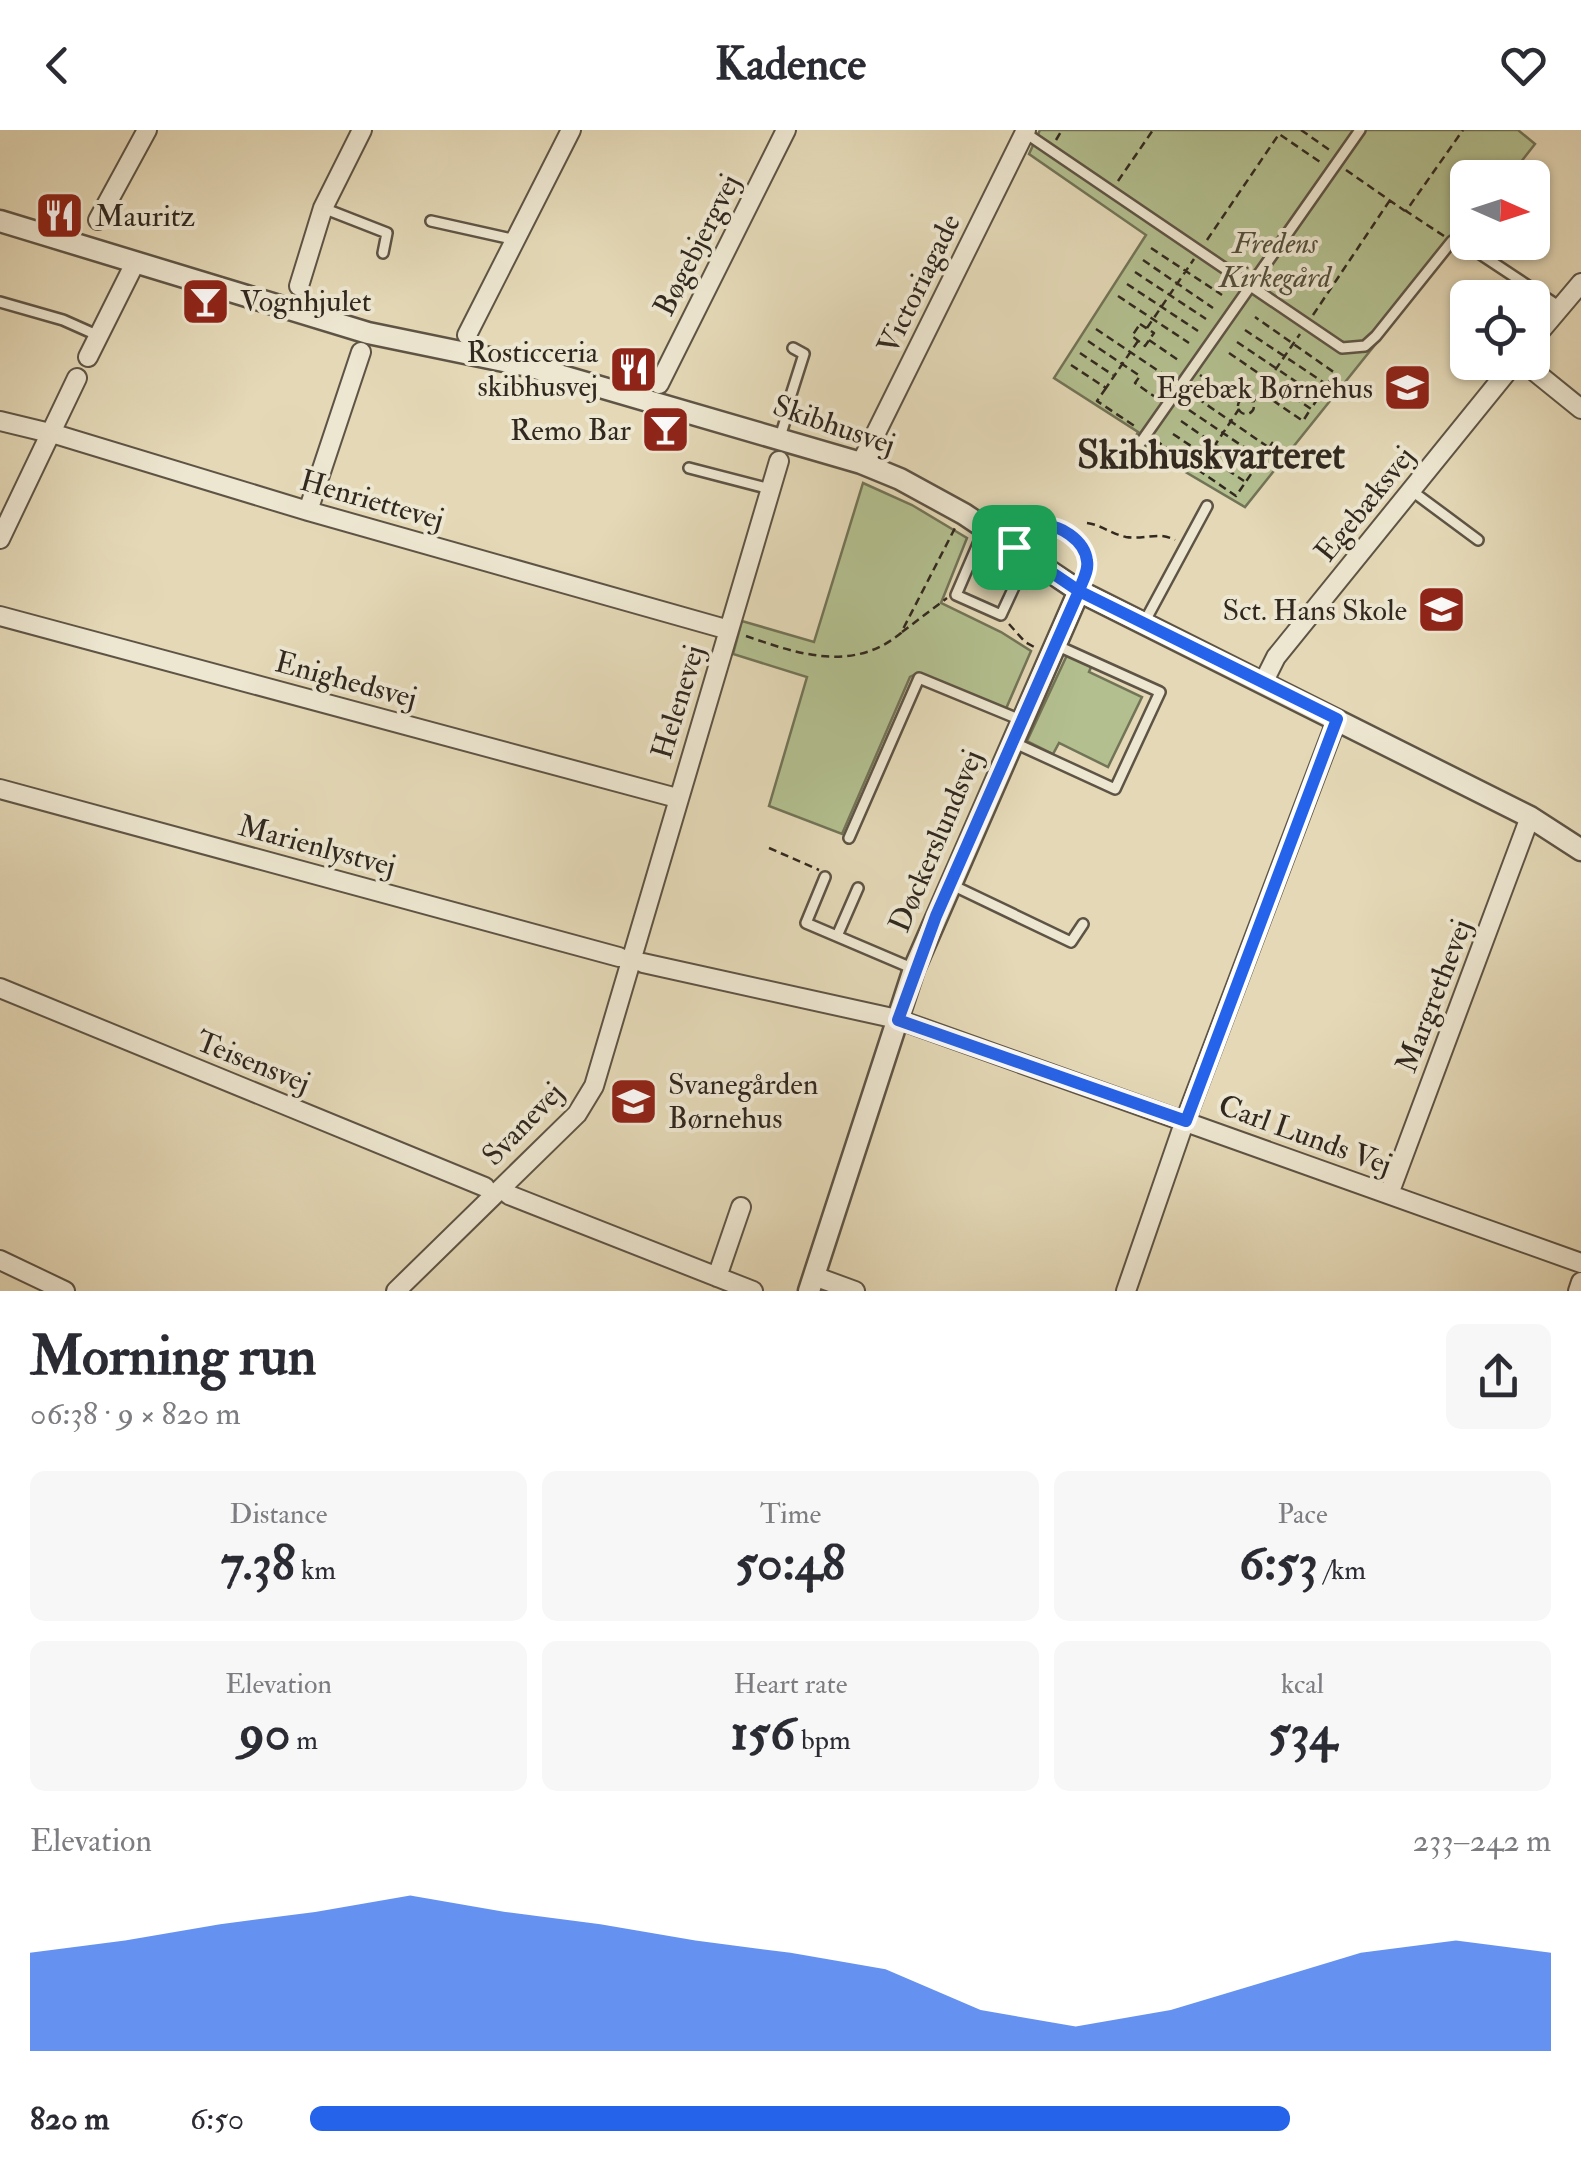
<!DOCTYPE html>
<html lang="en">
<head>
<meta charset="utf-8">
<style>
  body { margin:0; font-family:"IM FELL Double Pica",serif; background:#f7f7f7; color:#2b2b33; height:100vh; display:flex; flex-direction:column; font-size:38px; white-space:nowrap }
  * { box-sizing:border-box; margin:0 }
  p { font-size:32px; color:#7c7c81 }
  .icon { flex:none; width:55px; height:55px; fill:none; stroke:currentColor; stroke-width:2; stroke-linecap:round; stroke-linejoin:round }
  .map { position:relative; height:1161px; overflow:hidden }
  .side { display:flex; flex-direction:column; background:#fff; flex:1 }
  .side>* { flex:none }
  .needle { width:65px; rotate:93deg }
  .controls { position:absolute; left:1450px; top:30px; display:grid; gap:20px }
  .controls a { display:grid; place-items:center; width:100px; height:100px; border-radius:15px; background:#fff; box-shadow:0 2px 8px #0004; font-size:50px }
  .pin { position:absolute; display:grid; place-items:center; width:85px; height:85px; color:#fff; margin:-42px; border-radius:20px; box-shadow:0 5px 15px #0006 }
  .round { display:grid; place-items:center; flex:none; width:105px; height:105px; border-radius:15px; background:#f7f7f7 }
  .overview { display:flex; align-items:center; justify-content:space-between; height:170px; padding:0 30px }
  h1 { font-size:55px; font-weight:800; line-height:75px }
  .metrics { display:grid; grid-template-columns:repeat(3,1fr); gap:15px; height:170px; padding:10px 30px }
  .metrics div { display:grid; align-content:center; border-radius:15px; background:#f7f7f7; text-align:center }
  .metrics b { font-size:50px; font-weight:800 }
  .metrics small { font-size:28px; font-weight:400 }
  .metrics p { font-size:28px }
  .chart { height:280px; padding:20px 30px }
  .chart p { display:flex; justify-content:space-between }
  .chart svg { width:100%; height:180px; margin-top:10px; fill:#2563eb; opacity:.7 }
  ul { padding:0 30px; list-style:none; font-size:32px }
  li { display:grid; grid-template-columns:160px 120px 1fr; align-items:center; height:75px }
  li i { height:25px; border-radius:12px; background:#2563eb }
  header { display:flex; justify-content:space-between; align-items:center; height:130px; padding:0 30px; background:#fff; font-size:45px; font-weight:800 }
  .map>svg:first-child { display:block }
  .green { fill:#b3bf8f; stroke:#727457; stroke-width:2.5 }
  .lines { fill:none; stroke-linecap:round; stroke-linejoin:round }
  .service-casing { stroke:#5e5445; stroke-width:14 }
  .minor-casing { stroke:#5e5445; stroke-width:22 }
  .tertiary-casing { stroke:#5e5445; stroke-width:25 }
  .path { stroke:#31281f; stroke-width:2.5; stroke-dasharray:8 5; stroke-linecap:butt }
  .service { stroke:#ede6d0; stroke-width:9 }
  .minor { stroke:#ede6d0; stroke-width:18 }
  .tertiary { stroke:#ede6d0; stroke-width:20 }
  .route-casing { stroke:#fff; stroke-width:20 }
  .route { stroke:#2563eb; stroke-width:12 }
  .labels { text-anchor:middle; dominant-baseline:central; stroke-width:8; stroke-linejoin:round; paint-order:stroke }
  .poi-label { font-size:30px; fill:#31281f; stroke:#ede6d0; text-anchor:end }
  .park-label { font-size:30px; font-style:italic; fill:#524e3b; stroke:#ede6d0 }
  .street-label { font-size:30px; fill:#31281f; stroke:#ede6d0 }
  .district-label { font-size:40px; font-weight:bold; fill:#31281f; stroke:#ede6d0 }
</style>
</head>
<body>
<header><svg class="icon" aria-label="back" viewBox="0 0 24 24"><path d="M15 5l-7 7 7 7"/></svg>Kadence<svg class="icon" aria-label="heart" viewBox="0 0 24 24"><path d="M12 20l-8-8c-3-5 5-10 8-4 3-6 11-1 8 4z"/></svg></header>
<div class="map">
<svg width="1581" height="1161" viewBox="0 0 1581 1161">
  <rect width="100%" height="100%" fill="#e4d8b6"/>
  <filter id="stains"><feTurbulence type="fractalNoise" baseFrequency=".002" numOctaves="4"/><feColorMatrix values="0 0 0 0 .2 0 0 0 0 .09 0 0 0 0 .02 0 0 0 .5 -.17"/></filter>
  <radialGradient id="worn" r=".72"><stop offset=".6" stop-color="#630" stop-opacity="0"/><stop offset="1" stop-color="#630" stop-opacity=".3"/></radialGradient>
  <path class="green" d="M1040,0H1518L1535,14L1509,47L1468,48L1467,100L1245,377L1133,311L1138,302L1054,248L1146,105L1029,24Z
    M863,353L912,375L967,408L941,473L1001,502L1031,521L1005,581L918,543L910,547L842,704L769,676L807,547L733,524L742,491L814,512Z
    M1068,523L1092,535L1089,542L1142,567L1108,637L1059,613L1053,624L1027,611Z"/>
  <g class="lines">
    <defs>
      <path id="service" d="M1024,2L1342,218L1365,216L1376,206L1452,111L1462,112L1560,177
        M323,78L387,103L383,123
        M431,91L516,110
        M0,172L63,190L99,206
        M790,268L804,224L793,218
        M780,307L785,291
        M1134,322L1360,0
        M689,338L770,359
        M1412,361L1478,410
        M984,400L956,465L1001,485L1028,427
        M1014,417C1022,410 1031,399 1041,398C1060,394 1090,414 1088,436C1088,443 1082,453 1079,459
        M1145,491L1207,376
        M1015,613L1115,659L1160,562L1058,516
        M849,708L919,548L1021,590
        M825,747L806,793L914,839
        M952,755L1071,812L1083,794
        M837,806L858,758"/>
      <path id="minor" d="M98,90L147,0
        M299,156L323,78L362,0
        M467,205L571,0
        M1532,211L1581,153
        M88,227L135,133
        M1523,232L1581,279
        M659,254L786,0
        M0,291L58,305L308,381L729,500
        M861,333L1026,0
        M308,381L361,222
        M0,409L77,248
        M0,486L677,668
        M1263,553L1276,527L1515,232
        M0,659L619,827
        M643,833L897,889L1581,1133
        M0,858L485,1057
        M1389,1064L1530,687
        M509,1065L753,1161
        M0,1130L65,1161
        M814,1146L855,1161
        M717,1147L741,1077
        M396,1161L577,984L594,956L779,331
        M1126,1161L1182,999L1337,589
        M1578,1161L1581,1152"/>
      <path id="tertiary" d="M0,91L368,203L528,236L861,333L900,349L964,384L1079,461L1530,687L1581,720
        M809,1161L914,839L1079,461"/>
    </defs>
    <use href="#service" class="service-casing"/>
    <use href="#minor" class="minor-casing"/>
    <use href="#tertiary" class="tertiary-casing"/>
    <path class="path" d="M1301,0L1331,21
      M1056,10L1062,0
      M1346,40L1405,81
      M1118,51L1153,0
      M1444,106L1406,81L1463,0
      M1207,110L1279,4L1323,34
      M1151,118L1222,165
      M1143,130L1213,178
      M1135,142L1206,189
      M1127,154L1198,201
      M1118,166L1189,213
      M1313,185L1390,70
      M1140,194L1154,203L1145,216L1132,206Z
      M1147,198L1194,129
      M1096,199L1166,246
      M1245,200L1326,254
      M1149,210L1181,232
      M1088,211L1140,246L1135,253L1158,269
      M1237,212L1319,267L1335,243L1255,187
      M1080,223L1113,245
      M1229,223L1311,279L1318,268
      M1071,235L1106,258L1138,211
      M1200,245L1240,272
      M1106,258L1097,271L1136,297
      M1262,263L1303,291L1310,280
      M1197,268L1268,317
      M1238 276a8 8 0 1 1 16 0a8 8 0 1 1-16 0Z
      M1253,272L1300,204
      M1189,280L1260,328
      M1181,291L1252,340
      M1173,304L1244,351
      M1155,310L1236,366L1273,312
      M1199,339L1239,279
      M1087,393C1102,395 1111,404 1126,407C1144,410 1158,401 1175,410
      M1009,494L1025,512L1036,518
      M902,502L947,468
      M746,506C798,524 853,543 901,503L955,398
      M769,718L819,740"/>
    <use href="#service" class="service"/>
    <use href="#minor" class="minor"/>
    <use href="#tertiary" class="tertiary"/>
  </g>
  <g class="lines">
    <defs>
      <path id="route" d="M1014,417L1079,461L936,786L898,890L1186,991L1337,589L1079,461C1082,451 1089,441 1087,431C1085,411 1059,392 1039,397C1030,400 1021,411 1014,417"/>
    </defs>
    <use href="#route" class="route-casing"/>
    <use href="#route" class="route"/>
  </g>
  <defs>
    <symbol id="restaurant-square" viewBox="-11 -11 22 22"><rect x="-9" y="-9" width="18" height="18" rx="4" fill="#8f2418" stroke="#ede6d0"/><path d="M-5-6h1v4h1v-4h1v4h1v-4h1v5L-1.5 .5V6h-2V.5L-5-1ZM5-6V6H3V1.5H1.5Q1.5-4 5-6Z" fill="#fff"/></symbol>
    <symbol id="bar-square" viewBox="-11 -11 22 22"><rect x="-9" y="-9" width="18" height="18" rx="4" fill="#8f2418" stroke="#ede6d0"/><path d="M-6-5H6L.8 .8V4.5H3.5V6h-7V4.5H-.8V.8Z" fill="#fff"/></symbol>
    <symbol id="school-square" viewBox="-11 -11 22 22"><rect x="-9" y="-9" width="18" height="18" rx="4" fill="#8f2418" stroke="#ede6d0"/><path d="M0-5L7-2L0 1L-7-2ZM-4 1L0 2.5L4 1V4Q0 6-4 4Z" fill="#fff"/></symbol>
  </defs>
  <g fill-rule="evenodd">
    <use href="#restaurant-square" x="32" y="58" width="55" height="55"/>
    <use href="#bar-square" x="178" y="144" width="55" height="55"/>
    <use href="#restaurant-square" x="606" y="212" width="55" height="55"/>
    <use href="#school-square" x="1380" y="230" width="55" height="55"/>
    <use href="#bar-square" x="638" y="272" width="55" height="55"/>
    <use href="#school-square" x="1414" y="452" width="55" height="55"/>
    <use href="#school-square" x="606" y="944" width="55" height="55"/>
  </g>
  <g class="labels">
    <g class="poi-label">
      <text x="95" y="86" text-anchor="start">Mauritz</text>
      <text x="240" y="171" text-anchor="start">Vognhjulet</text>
      <text x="598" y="222">Rosticceria<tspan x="598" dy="34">skibhusvej</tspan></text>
      <text x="1373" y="258">Egebæk Børnehus</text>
      <text x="631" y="300">Remo Bar</text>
      <text x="1407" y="480">Sct. Hans Skole</text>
      <text x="668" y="954" text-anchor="start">Svanegården<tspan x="668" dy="34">Børnehus</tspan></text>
    </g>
    <g class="park-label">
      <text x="1275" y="113">Fredens<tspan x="1275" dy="34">Kirkegård</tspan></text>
    </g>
    <g class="street-label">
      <text transform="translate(697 115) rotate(-63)">Bøgebjergvej</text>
      <text transform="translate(919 154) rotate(-64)">Victoriagade</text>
      <text transform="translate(834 295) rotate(19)">Skibhusvej</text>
      <text transform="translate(372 370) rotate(16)">Henriettevej</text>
      <text transform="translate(1365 374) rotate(-51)">Egebæksvej</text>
      <text transform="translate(346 550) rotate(15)">Enighedsvej</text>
      <text transform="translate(678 572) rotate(-73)">Helenevej</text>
      <text transform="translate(936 711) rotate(-67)">Døckerslundsvej</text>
      <text transform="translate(317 716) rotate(15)">Marienlystvej</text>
      <text transform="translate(1434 866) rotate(-69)">Margrethevej</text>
      <text transform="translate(253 932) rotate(22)">Teisensvej</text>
      <text transform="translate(523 994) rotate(-46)">Svanevej</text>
      <text transform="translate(1305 1005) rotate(20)">Carl Lunds Vej</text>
    </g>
    <g class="district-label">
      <text x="1211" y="325">Skibhuskvarteret</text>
    </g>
  </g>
  <rect width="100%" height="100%" filter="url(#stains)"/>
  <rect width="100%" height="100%" fill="url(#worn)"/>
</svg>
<div class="controls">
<a><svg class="needle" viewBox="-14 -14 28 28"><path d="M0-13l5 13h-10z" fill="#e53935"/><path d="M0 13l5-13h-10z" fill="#7c7c81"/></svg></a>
<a><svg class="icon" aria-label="locate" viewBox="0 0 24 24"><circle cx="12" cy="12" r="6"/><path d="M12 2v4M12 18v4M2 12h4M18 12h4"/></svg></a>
</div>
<div class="pin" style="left:1014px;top:417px;background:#1e9e55"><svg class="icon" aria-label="arrive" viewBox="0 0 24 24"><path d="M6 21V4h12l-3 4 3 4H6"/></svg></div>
</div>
<section class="side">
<div class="overview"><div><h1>Morning run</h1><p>06:38 · 9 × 820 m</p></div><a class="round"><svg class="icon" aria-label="share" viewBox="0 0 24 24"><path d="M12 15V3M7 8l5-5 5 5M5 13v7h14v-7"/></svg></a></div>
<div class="metrics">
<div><p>Distance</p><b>7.38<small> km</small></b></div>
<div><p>Time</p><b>50:48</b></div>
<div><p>Pace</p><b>6:53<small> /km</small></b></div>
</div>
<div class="metrics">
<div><p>Elevation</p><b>90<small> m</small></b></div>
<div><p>Heart rate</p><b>156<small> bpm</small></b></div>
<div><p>kcal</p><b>534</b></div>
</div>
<div class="chart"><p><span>Elevation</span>233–242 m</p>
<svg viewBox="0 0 160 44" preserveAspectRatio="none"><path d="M0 44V20L10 17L20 13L30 10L40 6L50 10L60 13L70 17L80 20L90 24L100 34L110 38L120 34L130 27L140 20L150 17L160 20V44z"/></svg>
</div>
<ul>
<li><b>820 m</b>6:50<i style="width:79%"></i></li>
</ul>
</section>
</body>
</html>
